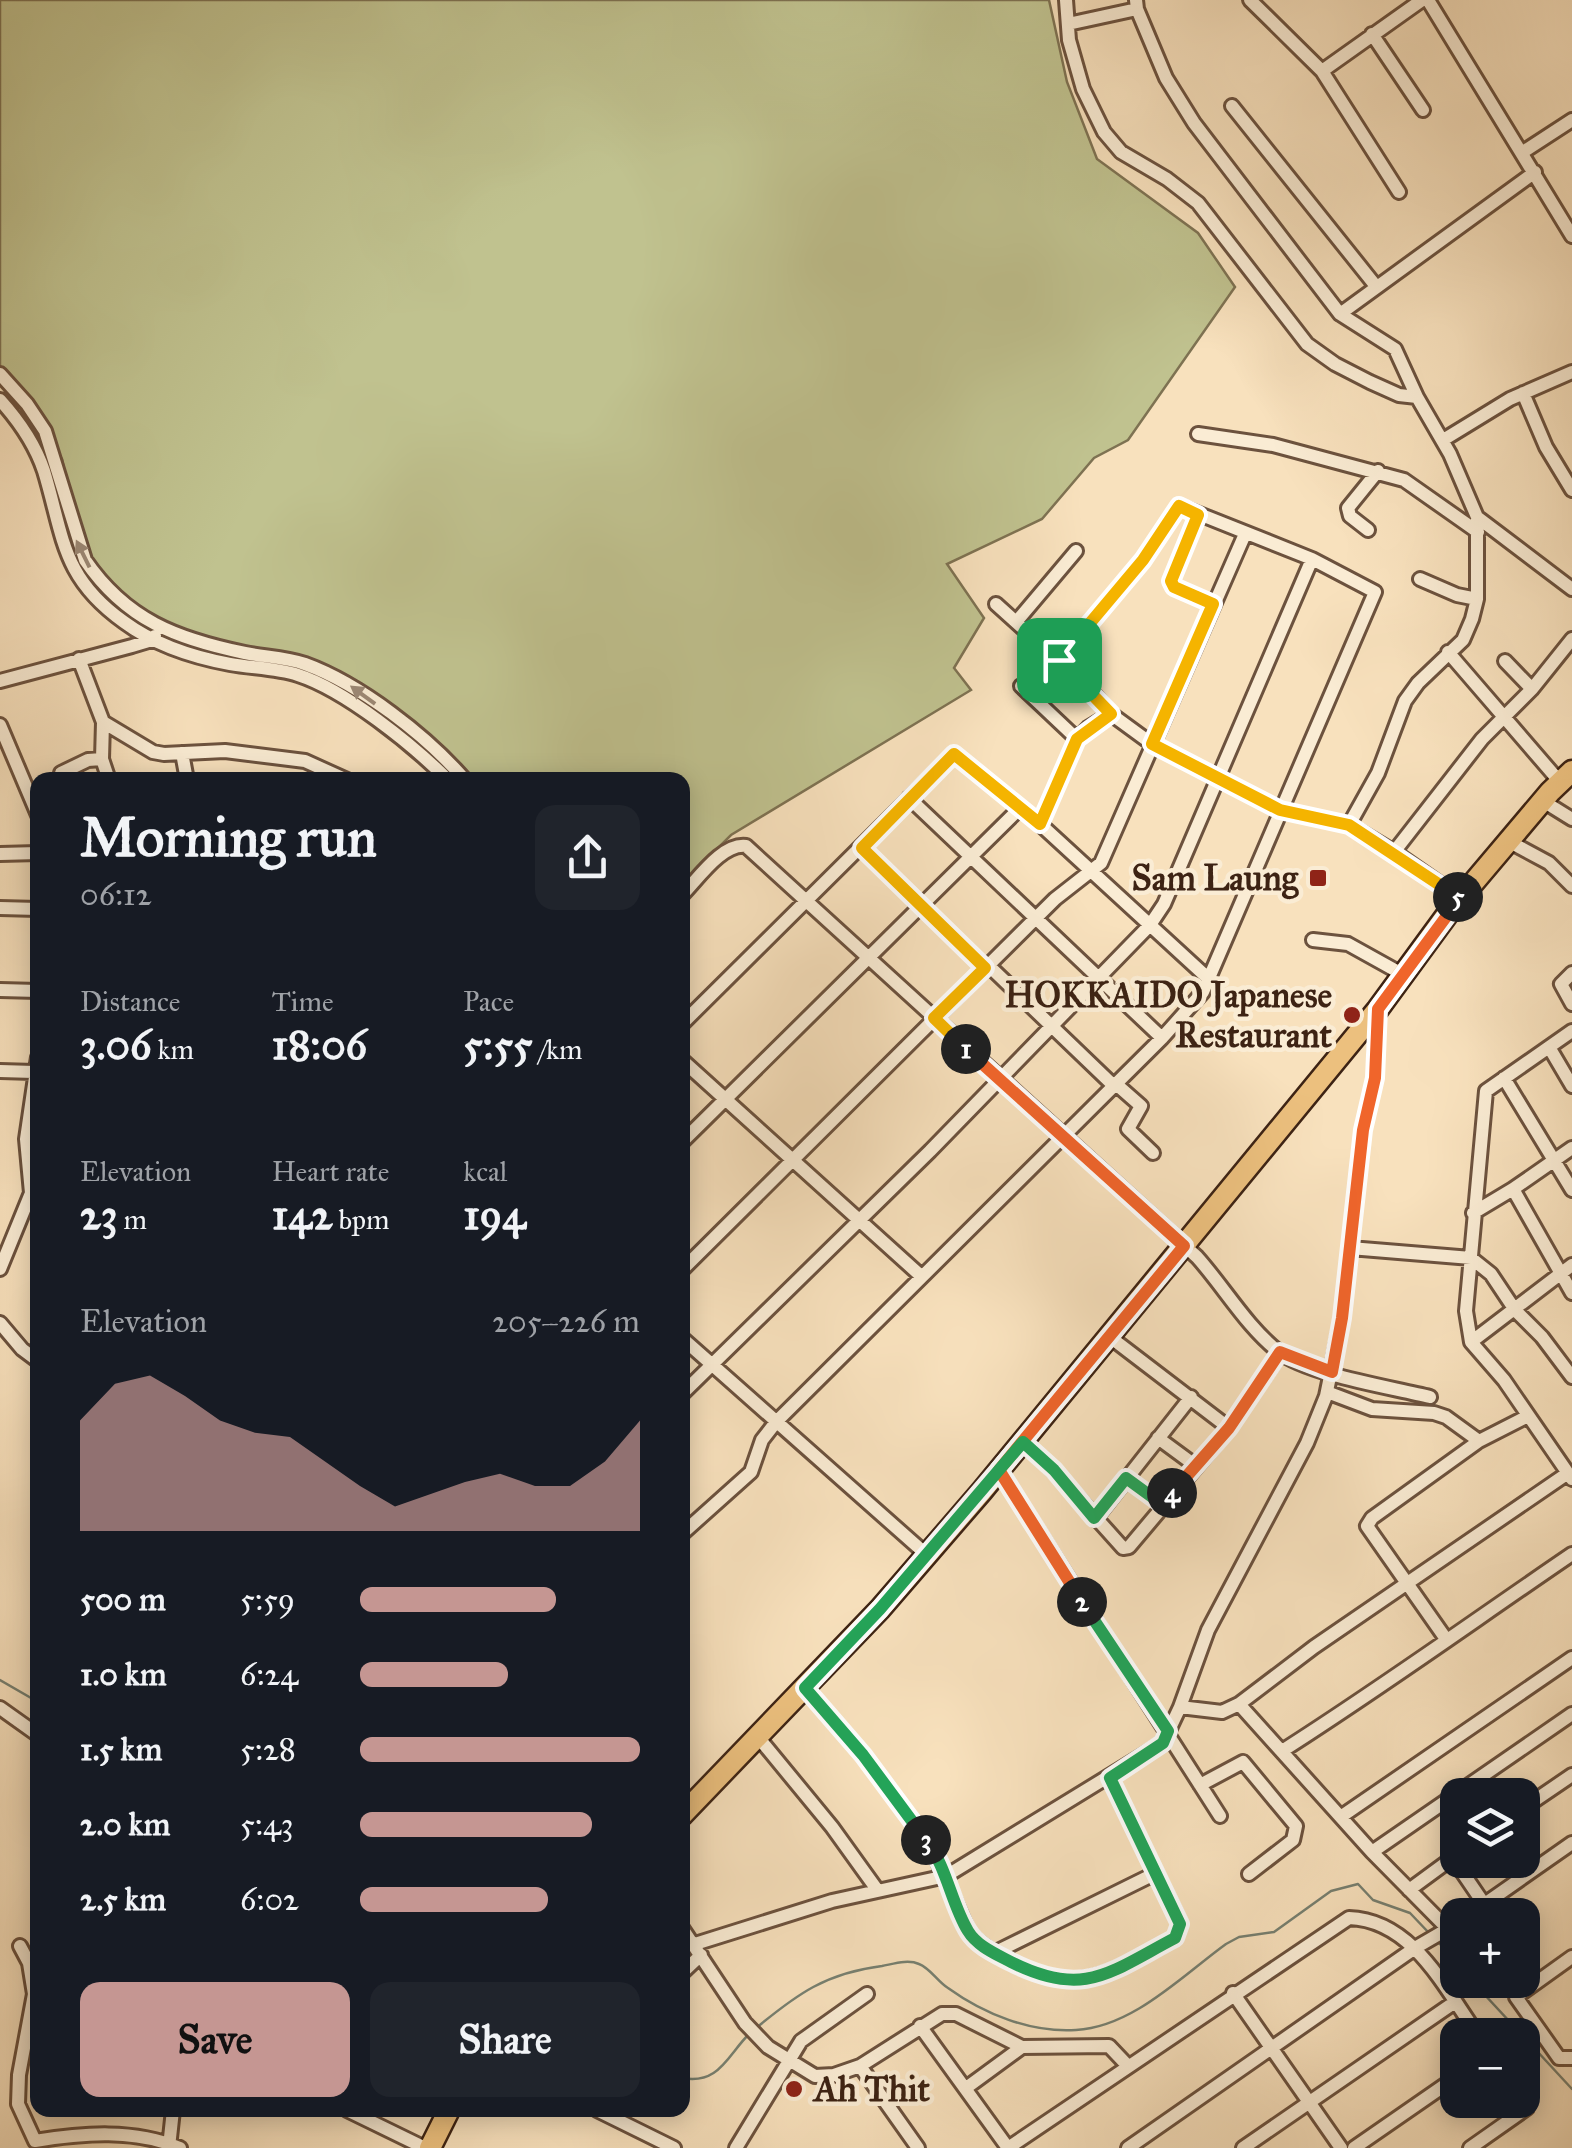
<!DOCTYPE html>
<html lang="en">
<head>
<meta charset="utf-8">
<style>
  body { margin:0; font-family:"IM FELL Great Primer",serif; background:#20242c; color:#f1f3f6; height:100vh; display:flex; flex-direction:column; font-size:38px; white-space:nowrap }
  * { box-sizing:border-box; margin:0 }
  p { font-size:32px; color:#9ea1a6 }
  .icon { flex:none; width:55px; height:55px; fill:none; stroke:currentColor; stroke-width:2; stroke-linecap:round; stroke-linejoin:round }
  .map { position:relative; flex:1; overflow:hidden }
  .drawer { position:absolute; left:30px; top:772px; width:660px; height:1345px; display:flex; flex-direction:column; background:#171b24; border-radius:20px; box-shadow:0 5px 25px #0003 }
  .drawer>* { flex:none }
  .controls { position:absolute; left:1440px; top:1778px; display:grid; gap:20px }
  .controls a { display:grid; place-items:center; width:100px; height:100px; border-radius:20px; background:#171b24; box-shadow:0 5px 25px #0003; font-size:50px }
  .pin { position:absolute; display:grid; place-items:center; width:85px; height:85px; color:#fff; margin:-42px; border-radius:20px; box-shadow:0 5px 15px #0006 }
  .km { position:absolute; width:50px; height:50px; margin:-25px; border-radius:50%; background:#222; color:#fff; font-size:28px; line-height:50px; text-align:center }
  .round { display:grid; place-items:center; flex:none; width:105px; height:105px; border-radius:20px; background:#20242c }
  .headline { display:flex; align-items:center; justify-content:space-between; height:170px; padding:0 50px }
  h1 { font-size:55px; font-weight:700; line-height:75px }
  .figures { display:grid; grid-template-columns:repeat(3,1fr); gap:15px; height:170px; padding:10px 50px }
  .figures div { display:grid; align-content:center }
  .figures b { font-size:42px; font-weight:700 }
  .figures small { font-size:28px; font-weight:400 }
  .figures p { font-size:28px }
  .chart { height:280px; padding:20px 50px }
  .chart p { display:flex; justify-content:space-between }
  .chart svg { width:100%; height:180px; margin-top:10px; fill:#c59692; opacity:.7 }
  .cta { display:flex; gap:20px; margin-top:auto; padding:20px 50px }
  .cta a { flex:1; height:115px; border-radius:20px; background:#c59692; color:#111; font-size:40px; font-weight:700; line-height:115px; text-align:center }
  .cta a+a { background:#20242c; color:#f1f3f6 }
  ul { padding:0 50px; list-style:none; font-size:32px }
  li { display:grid; grid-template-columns:160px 120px 1fr; align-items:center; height:75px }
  li i { height:25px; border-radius:12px; background:#c59692 }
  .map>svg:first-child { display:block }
  .green { fill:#c0c28f; stroke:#7e7252; stroke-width:2.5 }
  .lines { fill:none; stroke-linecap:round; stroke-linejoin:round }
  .stream { stroke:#778071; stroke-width:2.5 }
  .minor-casing { stroke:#6c523e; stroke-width:18 }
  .primary-casing { stroke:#3d2314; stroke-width:25 }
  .minor { stroke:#faecd4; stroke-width:12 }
  .primary { stroke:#ecc07e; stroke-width:20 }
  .oneway { fill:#9c8874 }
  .split-1-casing { stroke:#fff; stroke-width:20 }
  .split-2-casing { stroke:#fff; stroke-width:20 }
  .split-3-casing { stroke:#fff; stroke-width:20 }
  .split-4-casing { stroke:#fff; stroke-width:20 }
  .split-5-casing { stroke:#fff; stroke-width:20 }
  .split-6-casing { stroke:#fff; stroke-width:20 }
  .split-1 { stroke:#f5b400; stroke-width:12 }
  .split-2 { stroke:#f0652b; stroke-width:12 }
  .split-3 { stroke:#22a559; stroke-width:12 }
  .split-4 { stroke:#22a559; stroke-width:12 }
  .split-5 { stroke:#f0652b; stroke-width:12 }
  .split-6 { stroke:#f5b400; stroke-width:12 }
  .poi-dot { fill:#8f2418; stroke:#faecd4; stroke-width:4 }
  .labels { text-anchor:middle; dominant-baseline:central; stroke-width:9; stroke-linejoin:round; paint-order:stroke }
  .poi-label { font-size:35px; font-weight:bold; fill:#3d2314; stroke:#faecd4; text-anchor:end }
</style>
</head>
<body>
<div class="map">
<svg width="1572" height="2148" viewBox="0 0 1572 2148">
  <rect width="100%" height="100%" fill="#f8e1bd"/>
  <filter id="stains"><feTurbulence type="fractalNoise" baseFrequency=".002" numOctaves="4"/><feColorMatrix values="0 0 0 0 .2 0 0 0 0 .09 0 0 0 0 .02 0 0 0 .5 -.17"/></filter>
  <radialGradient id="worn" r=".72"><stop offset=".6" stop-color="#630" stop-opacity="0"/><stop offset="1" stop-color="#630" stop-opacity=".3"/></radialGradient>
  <path class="green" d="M0,0H1049L1067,82L1097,159L1198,233L1235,287L1128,440L1094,458L1042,519L947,564L984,618L954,668L971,690L731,835L683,883L682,780H464L344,680L195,641L102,586L81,550L62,459L31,413L0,376Z"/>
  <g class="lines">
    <path class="stream" d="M0,1680L38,1702
      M1439,1943L1458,1964
      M1471,1980L1522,2035
      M755,2029C797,1994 826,1973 882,1966C893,1964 908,1959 919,1964C930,1968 938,1982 948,1988C984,2014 1031,2033 1076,2030C1133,2027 1183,1975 1226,1944L1239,1937L1274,1932L1331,1891L1358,1884L1373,1900L1410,1913L1430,1934
      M1524,2037L1572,2089
      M682,2078C719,2085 727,2056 749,2034"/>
    <defs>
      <path id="minor" d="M1066,0L1069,40L1083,89L1104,132L1121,152L1167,179L1198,203L1307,344L1335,364L1370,382L1399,395L1417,397L1450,454L1477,517V599L1472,619L1463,640L1418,683L1405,701L1378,773L1349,825
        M1250,0L1322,71L1399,192
        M1428,0L1572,236
        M1137,9L1166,78L1194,123L1340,314L1395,349L1417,397
        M1068,24L1137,9L1136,0
        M1372,34L1423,110
        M1322,71L1422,0
        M1232,106L1375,285
        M1523,152L1572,120
        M1340,314L1535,172
        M0,374L27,404L45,431L85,560C126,620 177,639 245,653C264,657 286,657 305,664C360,684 427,736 465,780
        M1523,393L1546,447L1572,490
        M0,400C19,421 35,444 44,471C64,537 61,577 124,622C155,645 192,657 230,664C252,668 277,668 298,675C345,690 413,745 448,780
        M1198,434L1273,445L1404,480L1478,532
        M1443,440L1510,399L1572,372
        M1198,515L1171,581L1174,587L1213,604
        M1477,517L1572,589
        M1368,530L1350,516L1348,508L1378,471
        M1420,579L1457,595L1477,599
        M996,604L1087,686L1111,714L1152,744L1280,810L1349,825L1394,852L1482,739L1532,689L1572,639
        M1017,621L1076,551
        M1448,652L1560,782
        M79,659L103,722L102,759L109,780
        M1505,661L1532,689
        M0,681L132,646L152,640L155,636
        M1021,686L1077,739
        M103,722L153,752L164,754L225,751L305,761L347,780
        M0,725L38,815
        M182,753L187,780
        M60,780L61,773L88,760L102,759
        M909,798L1162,1038
        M1543,801L1572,819
        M1040,824L1077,739L1088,728L1111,714
        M1508,841L1549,863L1572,886
        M862,848L985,968
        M1394,852L1460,898
        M0,854L38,853
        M682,895C698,879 722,843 746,846L1197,1257C1224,1287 1246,1326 1279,1352C1310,1375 1390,1387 1430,1397
        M0,908L38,909
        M1313,940L1348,944L1402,974
        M988,965L1114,1086
        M1572,973L1561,984L1572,1004
        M0,990L38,991
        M682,1024L954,754L1040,824L1211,981
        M1572,1031L1486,1091L1466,1311L1471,1342L1504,1380L1572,1479
        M1549,1047L1572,1086
        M682,1060L921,1276
        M0,1071L34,1072
        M1504,1078L1572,1190
        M1116,1084L1141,1106L1128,1129L1153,1153
        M682,1142L1019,809
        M1513,1189L1572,1148
        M1473,1213L1513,1189L1572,1293
        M1350,1248L1471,1258L1491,1274L1515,1310L1542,1337L1572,1377
        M0,1269L31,1193L26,1139L38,1057
        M682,1270L1055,899L1101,863L1245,534
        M0,1323L22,1349L38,1361
        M1110,1337L1229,1428
        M682,1338L927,1555
        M1471,1342L1572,1265
        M1327,1392L1372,1409L1434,1413L1446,1417L1479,1441
        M682,1394L930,1151L1150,925L1164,904L1312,559
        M1158,1438L1196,1466
        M1023,1442L1054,1471L1123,1548L1129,1547L1229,1428L1280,1353
        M999,1470L1220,1816
        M1126,1478L1163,1505
        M1095,1519L1191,1397
        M684,1532L751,1472L762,1440L776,1422L1162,1038L1203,992L1375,592L1312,559L1179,506L1143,560L1059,660
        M1446,1639L1367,1526L1372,1518L1479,1441L1528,1416
        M805,1688L863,1755L932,1848L968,1931C980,1946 996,1954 1013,1963C1083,1998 1113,1971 1175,1938L1180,1923L1110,1778
        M1239,1704L1372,1852L1448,1929
        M1180,1707L1222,1712L1239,1704L1314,1647L1568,1473
        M0,1708L38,1735
        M758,1737L832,1827L878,1891
        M1282,1751C1381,1688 1475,1620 1572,1554
        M1200,1785L1243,1762L1296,1826L1293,1840L1249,1874
        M1522,1809L1572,1775
        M1342,1816L1572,1658
        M1372,1852L1572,1714
        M1452,1857L1484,1904
        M1409,1890L1458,1854
        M1469,1915L1572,1843
        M682,1928L745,2023L768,2047L815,2076L834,2075L860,2066L918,2148
        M695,1944L832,1901L946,1876L1163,1743L1180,1707L1208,1630L1307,1443L1326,1396L1342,1318L1363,1129L1375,1078L1377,1012
        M20,1946L29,1963L34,1994L19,2075L18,2104L35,2141C84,2133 134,2129 180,2148
        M994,1953L1156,1873
        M1572,1957L1516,1997L1559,2058H1572
        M682,1973L701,1955
        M1233,1993L1341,2148
        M920,2026L1008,2148
        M860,2066L942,2014H956L1022,2047L1109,2046L1127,2065
        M966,2088L1022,2047
        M347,2110L425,2148
        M597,2110L674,2148
        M169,2147L173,2110
        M736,2148L801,2041L867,1994
        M1008,2148L1349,1918C1413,1920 1445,1989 1478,2035
        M1128,2148L1415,1948L1458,1923
        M1243,2148L1455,2002
        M1354,2148L1458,2076
        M1470,2148L1527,2108L1522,2100"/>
      <path id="primary" d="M682,1815L880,1609L982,1491L1378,1009L1452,908L1550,792L1572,771
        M430,2148L449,2110"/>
    </defs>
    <use href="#minor" class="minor-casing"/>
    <use href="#primary" class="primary-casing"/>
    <use href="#minor" class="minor"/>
    <use href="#primary" class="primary"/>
  </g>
  <defs><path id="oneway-solid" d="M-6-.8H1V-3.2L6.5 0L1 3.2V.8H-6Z" transform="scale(2.5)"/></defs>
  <g class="oneway">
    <use href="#oneway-solid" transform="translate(83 554) rotate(-116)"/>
    <use href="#oneway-solid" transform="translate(363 695) rotate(-144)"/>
  </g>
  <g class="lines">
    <defs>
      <path id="split-1" d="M966,1049L934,1018L985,968L862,848L954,754L1040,824L1077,739L1111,714L1059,660"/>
      <path id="split-2" d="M966,1049L1184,1246L999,1470L1082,1602"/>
      <path id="split-3" d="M926,1840C947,1867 951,1903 968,1931C977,1946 996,1954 1011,1962C1084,1999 1110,1972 1175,1938L1180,1924L1110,1778L1163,1743L1168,1731L1082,1602"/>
      <path id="split-4" d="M926,1840L863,1755L805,1688L880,1609L1023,1442L1054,1470L1094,1518L1126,1478L1163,1505L1172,1493"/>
      <path id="split-5" d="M1172,1493L1229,1428L1280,1352L1332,1372L1342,1318L1363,1130L1375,1078L1378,1009L1460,898L1458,897"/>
      <path id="split-6" d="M1059,660L1143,560L1179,506L1198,515L1171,581L1174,587L1213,604L1152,744L1280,810L1349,825L1458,897"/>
    </defs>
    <use href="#split-1" class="split-1-casing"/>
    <use href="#split-2" class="split-2-casing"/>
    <use href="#split-3" class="split-3-casing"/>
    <use href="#split-4" class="split-4-casing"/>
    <use href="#split-5" class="split-5-casing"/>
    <use href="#split-6" class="split-6-casing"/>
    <use href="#split-1" class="split-1"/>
    <use href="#split-2" class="split-2"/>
    <use href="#split-3" class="split-3"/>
    <use href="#split-4" class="split-4"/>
    <use href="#split-5" class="split-5"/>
    <use href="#split-6" class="split-6"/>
  </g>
  <g class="poi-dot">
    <rect x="1308" y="868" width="20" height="20" rx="5"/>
    <circle cx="1352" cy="1015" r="10"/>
    <circle cx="794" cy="2089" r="10"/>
  </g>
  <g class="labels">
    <g class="poi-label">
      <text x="1298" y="878">Sam Laung</text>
      <text x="1332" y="995">HOKKAIDO Japanese<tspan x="1332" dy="40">Restaurant</tspan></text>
      <text x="814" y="2089" text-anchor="start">Ah Thit</text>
    </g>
  </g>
  <rect width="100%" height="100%" filter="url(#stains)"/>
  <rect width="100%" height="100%" fill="url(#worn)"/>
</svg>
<div class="controls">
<a><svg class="icon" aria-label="layers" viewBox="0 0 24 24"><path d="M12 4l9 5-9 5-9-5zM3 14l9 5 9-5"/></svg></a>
<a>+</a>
<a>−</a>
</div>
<div class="pin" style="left:1059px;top:660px;background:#1e9e55"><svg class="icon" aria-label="arrive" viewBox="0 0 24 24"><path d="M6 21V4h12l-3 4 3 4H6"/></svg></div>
<b class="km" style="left:966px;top:1049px">1</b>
<b class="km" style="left:1082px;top:1602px">2</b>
<b class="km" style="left:926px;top:1840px">3</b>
<b class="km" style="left:1172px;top:1493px">4</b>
<b class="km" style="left:1458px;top:897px">5</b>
<section class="drawer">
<div class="headline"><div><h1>Morning run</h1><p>06:12</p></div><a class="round"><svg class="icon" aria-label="share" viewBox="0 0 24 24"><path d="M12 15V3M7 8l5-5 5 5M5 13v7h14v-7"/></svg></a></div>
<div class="figures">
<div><p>Distance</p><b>3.06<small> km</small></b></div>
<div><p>Time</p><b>18:06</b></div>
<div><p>Pace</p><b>5:55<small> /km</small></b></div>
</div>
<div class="figures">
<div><p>Elevation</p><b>23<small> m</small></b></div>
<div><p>Heart rate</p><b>142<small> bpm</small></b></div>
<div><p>kcal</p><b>194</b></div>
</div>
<div class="chart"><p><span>Elevation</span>205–226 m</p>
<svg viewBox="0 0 160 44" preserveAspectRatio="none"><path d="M0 44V17L10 8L20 6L30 11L40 17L50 20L60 21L70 27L80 33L90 38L100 35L110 32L120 30L130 33L140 33L150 27L160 17V44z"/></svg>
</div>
<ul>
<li><b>500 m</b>5:59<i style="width:70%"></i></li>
<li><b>1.0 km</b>6:24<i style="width:53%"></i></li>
<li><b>1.5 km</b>5:28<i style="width:100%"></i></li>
<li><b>2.0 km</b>5:43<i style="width:83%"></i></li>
<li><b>2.5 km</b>6:02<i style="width:67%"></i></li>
</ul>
<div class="cta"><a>Save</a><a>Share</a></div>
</section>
</div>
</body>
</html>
